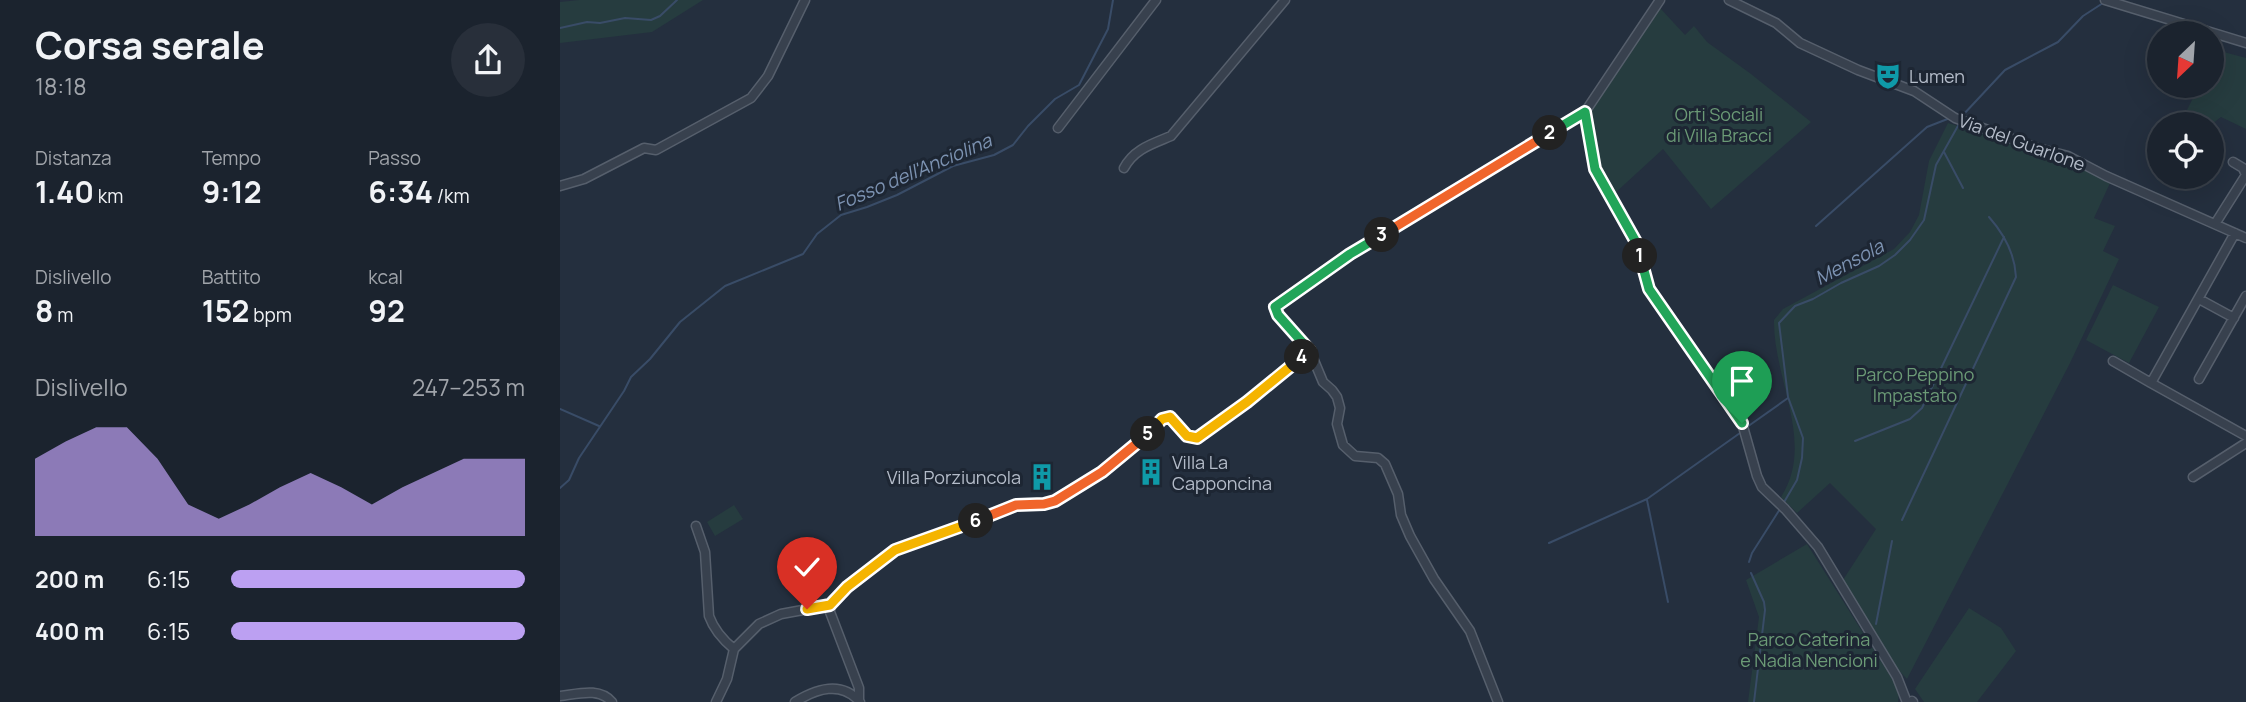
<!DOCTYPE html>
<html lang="it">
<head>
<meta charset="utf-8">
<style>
  body { margin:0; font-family:Manrope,sans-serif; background:#282f3a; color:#f1f3f6; height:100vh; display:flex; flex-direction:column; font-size:26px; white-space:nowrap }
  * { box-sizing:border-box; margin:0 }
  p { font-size:23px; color:#a0a4aa }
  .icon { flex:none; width:38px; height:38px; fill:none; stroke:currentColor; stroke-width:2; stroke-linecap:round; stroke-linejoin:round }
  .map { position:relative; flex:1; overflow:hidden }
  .sheet { display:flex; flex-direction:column; background:#1b232e; width:560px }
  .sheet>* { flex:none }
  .needle { width:46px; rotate:205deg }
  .tools { position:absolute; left:1587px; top:21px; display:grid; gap:14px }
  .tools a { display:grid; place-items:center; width:77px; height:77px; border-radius:50%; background:#1b232e; box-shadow:0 7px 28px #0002,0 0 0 2px #39404a; font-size:35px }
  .pin { position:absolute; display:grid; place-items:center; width:60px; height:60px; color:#fff; margin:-72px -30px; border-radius:50% 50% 50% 0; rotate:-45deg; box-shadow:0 0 7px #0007 }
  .pin .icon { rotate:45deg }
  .km { position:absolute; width:35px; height:35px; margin:-18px; border-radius:50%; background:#222; color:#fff; font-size:19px; line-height:35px; text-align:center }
  .round { display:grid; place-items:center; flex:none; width:74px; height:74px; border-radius:37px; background:#282f3a }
  .head { display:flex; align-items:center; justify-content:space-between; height:119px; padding:0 35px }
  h1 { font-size:38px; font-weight:700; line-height:52px }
  .stats { display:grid; grid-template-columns:repeat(3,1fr); gap:10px; height:119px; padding:7px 35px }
  .stats div { display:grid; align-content:center }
  .stats b { font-size:30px; font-weight:700 }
  .stats small { font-size:19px; font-weight:400 }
  .stats p { font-size:19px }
  .chart { height:196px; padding:14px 35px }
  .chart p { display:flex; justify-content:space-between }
  .chart svg { width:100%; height:126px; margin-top:7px; fill:#bca0f2; opacity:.7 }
  ul { padding:0 35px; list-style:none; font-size:23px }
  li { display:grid; grid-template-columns:112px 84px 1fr; align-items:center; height:52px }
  li i { height:18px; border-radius:9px; background:#bca0f2 }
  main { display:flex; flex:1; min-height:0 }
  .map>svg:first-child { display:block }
  .green { fill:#263c3f }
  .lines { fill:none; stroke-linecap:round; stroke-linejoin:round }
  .stream { stroke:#394c67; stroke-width:2 }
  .minor-casing { stroke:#565f6c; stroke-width:11 }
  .minor { stroke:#38414e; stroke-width:8 }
  .split-1-casing { stroke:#fff; stroke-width:14 }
  .split-2-casing { stroke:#fff; stroke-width:14 }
  .split-3-casing { stroke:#fff; stroke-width:14 }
  .split-4-casing { stroke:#fff; stroke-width:14 }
  .split-5-casing { stroke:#fff; stroke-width:14 }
  .split-6-casing { stroke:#fff; stroke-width:14 }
  .split-7-casing { stroke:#fff; stroke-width:14 }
  .split-1 { stroke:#22a559; stroke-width:9 }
  .split-2 { stroke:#22a559; stroke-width:9 }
  .split-3 { stroke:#f0652b; stroke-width:9 }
  .split-4 { stroke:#22a559; stroke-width:9 }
  .split-5 { stroke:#f5b400; stroke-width:9 }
  .split-6 { stroke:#f0652b; stroke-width:9 }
  .split-7 { stroke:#f5b400; stroke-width:9 }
  .labels { text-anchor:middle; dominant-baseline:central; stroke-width:6; stroke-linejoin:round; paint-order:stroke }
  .poi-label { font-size:18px; fill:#b4bcc9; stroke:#1d2633; text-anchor:start }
  .park-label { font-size:18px; fill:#6b9a76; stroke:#1d2633 }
  .street-label { font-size:18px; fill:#b4bcc9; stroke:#1d2633 }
  .water-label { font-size:19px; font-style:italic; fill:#7c92b1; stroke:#1d2633 }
</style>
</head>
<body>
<main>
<section class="sheet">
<div class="head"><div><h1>Corsa serale</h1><p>18:18</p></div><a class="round"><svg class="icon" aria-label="share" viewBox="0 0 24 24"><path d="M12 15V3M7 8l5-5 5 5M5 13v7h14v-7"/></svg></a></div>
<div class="stats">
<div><p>Distanza</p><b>1.40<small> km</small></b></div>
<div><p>Tempo</p><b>9:12</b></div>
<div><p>Passo</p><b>6:34<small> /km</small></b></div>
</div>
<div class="stats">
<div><p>Dislivello</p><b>8<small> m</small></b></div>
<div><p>Battito</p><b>152<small> bpm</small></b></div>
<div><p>kcal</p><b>92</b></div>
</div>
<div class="chart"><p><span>Dislivello</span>247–253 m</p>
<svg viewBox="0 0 160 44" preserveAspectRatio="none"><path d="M0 44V17L10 11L20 6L30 6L40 17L50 33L60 38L70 33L80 27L90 22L100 27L110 33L120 27L130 22L140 17L150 17L160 17V44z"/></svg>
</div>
<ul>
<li><b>200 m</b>6:15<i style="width:100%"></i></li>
<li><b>400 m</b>6:15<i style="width:100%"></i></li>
</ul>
</section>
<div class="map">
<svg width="1686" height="702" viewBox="0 0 1686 702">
  <rect width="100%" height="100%" fill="#242f3e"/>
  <path class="green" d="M19,0H143L92,32L0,43V2Z
    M1100,8L1125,35L1134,26L1147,42L1191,74L1251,122L1151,209L1103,149L1054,194L1037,165L1028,112Z
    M1656,50L1686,58V129L1661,117L1652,124H1620L1639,86H1652V59Z
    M1388,123L1534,168L1550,183L1534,218L1555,226L1543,251L1559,259L1510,363L1347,679L1331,662L1283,580L1316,529L1270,483L1237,513L1221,497C1256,443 1213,379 1214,320L1223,309L1334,249L1350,232L1359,215L1369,161Z
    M1553,285L1599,307L1569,363L1526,340Z
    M174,505L183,519L155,536L147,522Z
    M1247,544L1334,682L1339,693L1338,702H1188L1199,617L1186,580Z
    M1409,608L1441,628L1456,651L1417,702H1364L1355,689Z"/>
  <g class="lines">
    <path class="stream" d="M0,28L27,22L40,23L65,18L91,20L100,16L117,0
      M1402,116L1445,70L1498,42L1523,16L1543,3
      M1384,152L1403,188
      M1256,226L1367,127L1390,118
      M0,409L39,426
      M1187,427L1228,398
      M1295,441L1350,419L1362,408L1444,237
      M0,488L9,480L19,458L64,391L71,377L90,359L120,322L165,286L243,254L257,234L281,215L307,207L337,195L393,166L434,155L453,145L468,126L495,99L519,85L548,29L553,0
      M1087,500L1108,602
      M1223,504L1237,480L1242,458L1243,438L1228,397L1219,323L1235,306L1253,299L1281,283L1319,266L1335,255L1350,240L1364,220L1376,165L1399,124
      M1342,520L1456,277C1455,254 1444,234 1429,217
      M989,543L1087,499L1180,433
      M1189,562L1192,553L1220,509
      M1191,573L1204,602L1205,610L1194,702
      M1316,624L1332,541"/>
    <defs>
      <path id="minor" d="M1169,0L1216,23L1240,43L1298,70L1354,91L1395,118L1477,148L1508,156L1546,176L1686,238
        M1545,0L1686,43
        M1025,112L1035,169L1076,242L1089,289L1182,423L1197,476L1202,487L1225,509L1258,547L1337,677L1346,700
        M498,128L596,0
        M564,168C574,149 592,144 611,136L725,0
        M0,186L24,179L84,148L96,150L191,98L208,76L245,0
        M1655,224L1686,175L1683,168L1673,162
        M1639,299L1674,318
        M1553,361L1591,383L1675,233
        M1639,379L1686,296
        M1591,383L1686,436
        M1633,477L1686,443
        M136,526L145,552L149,616C154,630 163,640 174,649
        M270,605V612L299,688V700
        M0,696C18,694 39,687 52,702
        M1352,701L1353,702
        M156,702L167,679L174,649L199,624L221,614L270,605L287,587L335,550L456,505L484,504L495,501L542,472L606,417H610L627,436L637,438L687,402L750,351
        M235,702C256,689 281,680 300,702
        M938,702L910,631L874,579L850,536L841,515L838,494L825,464L818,458L795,456L783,445L777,424L780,408L777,397L772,390L763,382L750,351L718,315L715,307L790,254L1025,112L1100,0"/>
    </defs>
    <use href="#minor" class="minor-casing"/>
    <use href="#minor" class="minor"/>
  </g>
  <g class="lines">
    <defs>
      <path id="split-1" d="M1080,256L1089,289L1182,423"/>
      <path id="split-2" d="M990,133L1025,112L1035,169L1076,242L1080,256"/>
      <path id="split-3" d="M822,235L990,133"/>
      <path id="split-4" d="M742,357L750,351L718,315L715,307L790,254L822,235"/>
      <path id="split-5" d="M588,434L602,419L610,417L627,436L637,438L687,402L742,357"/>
      <path id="split-6" d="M416,521L456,505L484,504L495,501L542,472L588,434"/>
      <path id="split-7" d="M247,609L270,605L287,587L335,550L416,521"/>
    </defs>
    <use href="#split-1" class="split-1-casing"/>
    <use href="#split-2" class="split-2-casing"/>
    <use href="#split-3" class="split-3-casing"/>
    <use href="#split-4" class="split-4-casing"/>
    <use href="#split-5" class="split-5-casing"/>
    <use href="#split-6" class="split-6-casing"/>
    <use href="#split-7" class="split-7-casing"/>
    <use href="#split-1" class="split-1"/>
    <use href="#split-2" class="split-2"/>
    <use href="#split-3" class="split-3"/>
    <use href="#split-4" class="split-4"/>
    <use href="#split-5" class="split-5"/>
    <use href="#split-6" class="split-6"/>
    <use href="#split-7" class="split-7"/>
  </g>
  <defs>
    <symbol id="theatre-bare" viewBox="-9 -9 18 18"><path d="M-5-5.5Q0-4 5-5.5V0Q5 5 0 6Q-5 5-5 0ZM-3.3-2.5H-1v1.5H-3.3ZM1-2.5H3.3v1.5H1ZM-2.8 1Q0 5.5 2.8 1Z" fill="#0f9aa8" stroke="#1d2633" stroke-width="2.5" paint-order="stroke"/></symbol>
    <symbol id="building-bare" viewBox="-9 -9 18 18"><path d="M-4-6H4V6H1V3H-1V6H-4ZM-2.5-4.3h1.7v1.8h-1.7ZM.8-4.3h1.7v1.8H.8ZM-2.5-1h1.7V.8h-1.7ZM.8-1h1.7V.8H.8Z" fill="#0f9aa8" stroke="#1d2633" stroke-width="2.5" paint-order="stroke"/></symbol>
  </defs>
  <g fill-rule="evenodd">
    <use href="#theatre-bare" x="1309" y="57" width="38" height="38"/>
    <use href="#building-bare" x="572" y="453" width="38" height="38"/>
    <use href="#building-bare" x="463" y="458" width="38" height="38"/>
  </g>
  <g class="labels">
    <g class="poi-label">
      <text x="1349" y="76">Lumen</text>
      <text x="612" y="462">Villa La<tspan x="612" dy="21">Capponcina</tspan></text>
      <text x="461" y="477" text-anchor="end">Villa Porziuncola</text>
    </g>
    <g class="park-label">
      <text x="1159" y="114">Orti Sociali<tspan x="1159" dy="21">di Villa Bracci</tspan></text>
      <text x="1355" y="374">Parco Peppino<tspan x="1355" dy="21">Impastato</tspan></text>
      <text x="1249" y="639">Parco Caterina<tspan x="1249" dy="21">e Nadia Nencioni</tspan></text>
    </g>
    <g class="street-label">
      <text transform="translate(1462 142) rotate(20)">Via del Guarlone</text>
    </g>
    <g class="water-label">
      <text transform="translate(353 172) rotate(-23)">Fosso dell'Anciolina</text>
      <text transform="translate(1289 262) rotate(-28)">Mensola</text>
    </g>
  </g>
</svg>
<div class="tools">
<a><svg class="needle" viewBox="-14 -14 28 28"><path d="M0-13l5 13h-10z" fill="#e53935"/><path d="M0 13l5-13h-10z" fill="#a0a4aa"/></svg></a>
<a><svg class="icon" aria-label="locate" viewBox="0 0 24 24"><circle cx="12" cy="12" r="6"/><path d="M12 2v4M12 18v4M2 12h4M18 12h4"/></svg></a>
</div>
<div class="pin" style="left:1182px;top:423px;background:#1e9e55"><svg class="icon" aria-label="arrive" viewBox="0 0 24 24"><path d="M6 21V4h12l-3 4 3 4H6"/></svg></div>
<div class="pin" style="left:247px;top:609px;background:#d93025"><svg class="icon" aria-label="check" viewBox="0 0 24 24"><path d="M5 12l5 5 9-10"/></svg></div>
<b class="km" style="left:1080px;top:256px">1</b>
<b class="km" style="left:990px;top:133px">2</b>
<b class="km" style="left:822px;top:235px">3</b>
<b class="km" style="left:742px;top:357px">4</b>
<b class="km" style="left:588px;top:434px">5</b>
<b class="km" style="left:416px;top:521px">6</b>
</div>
</main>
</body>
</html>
